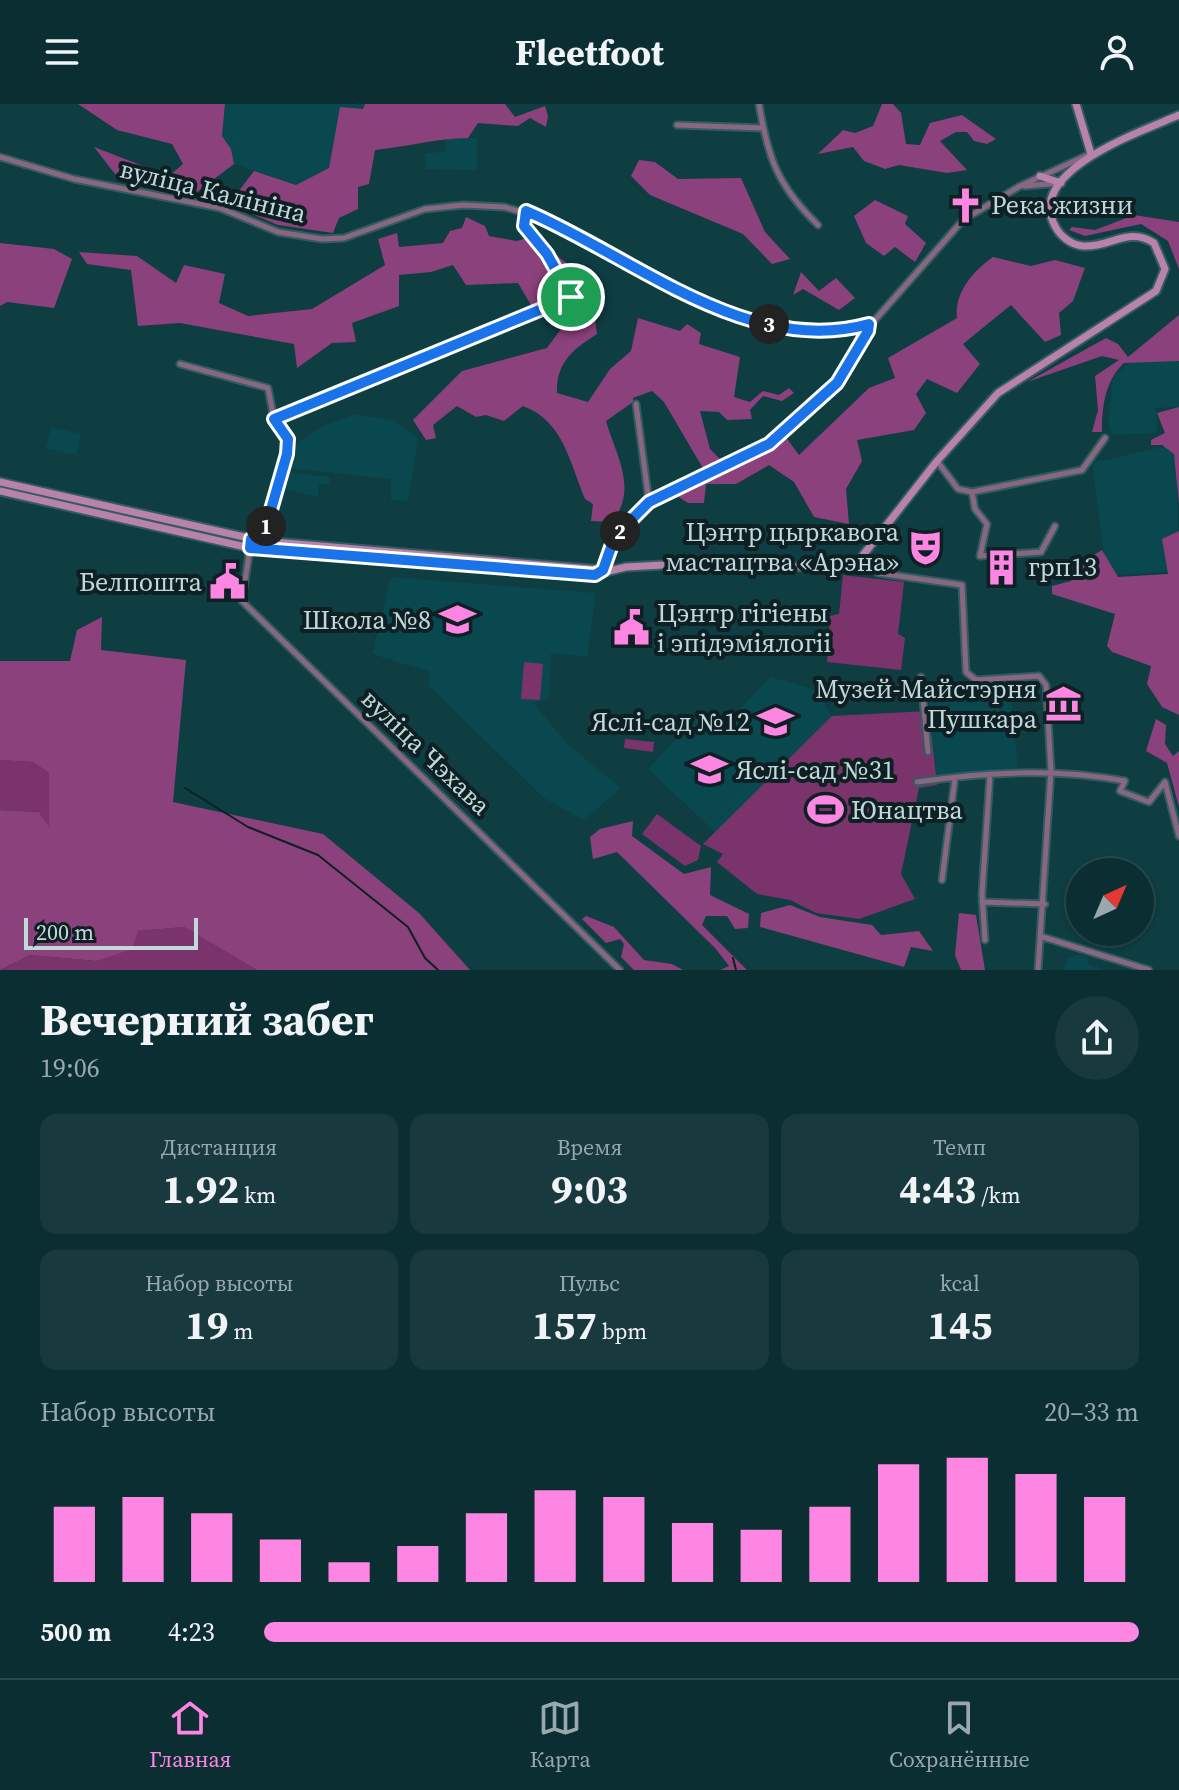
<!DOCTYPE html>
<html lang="ru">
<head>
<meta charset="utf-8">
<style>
  body { margin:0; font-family:"Source Serif 4",serif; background:#183a3e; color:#f1f3f6; height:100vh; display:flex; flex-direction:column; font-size:30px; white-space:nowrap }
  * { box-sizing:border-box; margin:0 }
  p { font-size:26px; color:#99a8ac }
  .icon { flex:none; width:44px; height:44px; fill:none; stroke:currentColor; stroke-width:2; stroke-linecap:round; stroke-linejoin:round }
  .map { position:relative; height:866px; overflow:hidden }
  .details { display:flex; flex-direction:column; background:#0a2e32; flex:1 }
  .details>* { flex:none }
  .needle { width:52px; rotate:44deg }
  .tools { position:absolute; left:1066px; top:754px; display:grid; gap:16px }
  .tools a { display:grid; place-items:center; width:88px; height:88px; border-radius:50%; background:#0a2e32; box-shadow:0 2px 6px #0004,0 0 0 2px #2a4a4d; font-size:40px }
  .scale { position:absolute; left:24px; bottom:20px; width:174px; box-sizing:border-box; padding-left:8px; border:4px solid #c2d9dc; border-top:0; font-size:22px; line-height:28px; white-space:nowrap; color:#c2d9dc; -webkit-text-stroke:6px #0e2023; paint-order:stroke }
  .pin { position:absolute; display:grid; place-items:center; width:68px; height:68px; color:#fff; margin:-34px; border:4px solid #fff; border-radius:50%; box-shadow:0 2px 8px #0007 }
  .km { position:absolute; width:40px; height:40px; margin:-20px; border-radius:50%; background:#222; color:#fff; font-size:22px; line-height:40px; text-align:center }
  .round { display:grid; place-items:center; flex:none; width:84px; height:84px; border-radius:42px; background:#183a3e }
  .overview { display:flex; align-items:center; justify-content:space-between; height:136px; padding:0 40px }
  h1 { font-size:44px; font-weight:700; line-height:60px }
  .metrics { display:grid; grid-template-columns:repeat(3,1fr); gap:12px; height:136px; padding:8px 40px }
  .metrics div { display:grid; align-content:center; border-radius:16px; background:#183a3e; text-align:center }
  .metrics b { font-size:40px; font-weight:700 }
  .metrics small { font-size:22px; font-weight:400 }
  .metrics p { font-size:22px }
  .chart { height:224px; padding:16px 40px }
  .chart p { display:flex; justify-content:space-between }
  .chart svg { width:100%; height:144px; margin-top:8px; stroke:#fd86e2; stroke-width:6 }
  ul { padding:0 40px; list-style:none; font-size:26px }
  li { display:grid; grid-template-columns:128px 96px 1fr; align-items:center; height:60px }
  li i { height:20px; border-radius:10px; background:#fd86e2 }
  header { display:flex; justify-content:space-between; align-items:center; height:104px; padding:0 40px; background:#0a2e32; font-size:36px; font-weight:700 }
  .tabs { display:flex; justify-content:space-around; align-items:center; height:112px; border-top:2px solid #2a4a4d; background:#0a2e32; font-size:22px; color:#99a8ac }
  .tabs a { display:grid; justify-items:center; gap:4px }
  .tabs .selected { color:#fd86e2 }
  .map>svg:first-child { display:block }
  .built { fill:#0a4850 }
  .green { fill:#7a346b }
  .forest { fill:#8b417b }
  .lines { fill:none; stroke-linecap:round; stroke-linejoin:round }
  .stream { stroke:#0d2022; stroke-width:2 }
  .street-casing { stroke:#325c61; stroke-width:9 }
  .secondary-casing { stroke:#325c61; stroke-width:11 }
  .street { stroke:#896780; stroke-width:5 }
  .secondary { stroke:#b882aa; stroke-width:7 }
  .route-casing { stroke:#fff; stroke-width:16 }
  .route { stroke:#1a73e8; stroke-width:10 }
  .labels { text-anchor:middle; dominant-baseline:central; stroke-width:8; stroke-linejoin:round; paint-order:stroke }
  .street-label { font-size:26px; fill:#c2d9dc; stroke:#0e2023 }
  .poi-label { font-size:26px; fill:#c2d9dc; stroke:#0e2023; text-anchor:start }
</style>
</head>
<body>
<header><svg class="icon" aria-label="menu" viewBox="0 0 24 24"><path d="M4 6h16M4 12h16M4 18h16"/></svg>Fleetfoot<svg class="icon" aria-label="person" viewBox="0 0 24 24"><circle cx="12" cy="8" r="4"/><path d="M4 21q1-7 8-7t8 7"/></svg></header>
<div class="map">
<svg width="1179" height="866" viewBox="0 0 1179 866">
  <rect width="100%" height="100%" fill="#0e3d42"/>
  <path class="built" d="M225,0H365L363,5L340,3L329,64L296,81L234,60L231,45L222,32Z
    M446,34H477V66L426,65L424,49L445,48Z
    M1179,257V303L1156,304L1157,329L1112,331L1108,316L1113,275L1128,258Z
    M355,310L393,316L418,334L408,397L391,396V375L288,364L295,341L321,323Z
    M51,323L81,330L76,351L46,344Z
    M1176,340L1179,450L1170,467L1107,472L1092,359Z
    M288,368L330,373L329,381L319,380L318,393L283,385Z
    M391,473L596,489L587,553L551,549L549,596L533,598L566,639L621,684L584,716L544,694L428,581L430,568L372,550Z
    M771,573L816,586L832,612L716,729L648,665L703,607L722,623Z
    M1010,579L1018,664L936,671L928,582Z
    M1080,850L1088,853L1087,860L1105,866H1064L1068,854Z"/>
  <path class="green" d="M843,471L904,478L898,530L905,534L901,566L827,558L830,512L839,510Z
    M524,558L543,560L540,596L521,595Z
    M929,607L937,681L919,684L901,770L915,795L859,815L816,809L790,796L757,790L717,758L723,750L703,740L832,612Z
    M625,635L654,638L653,648L624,644Z
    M0,656L33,658L49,669V724L39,708L0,706Z
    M657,710L701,742L698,756L685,762L642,730Z
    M184,823L257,866H0L30,851L96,857L138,827Z"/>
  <path class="forest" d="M78,0H225L222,32L231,45L234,60L193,91L115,70L94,43L169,72L183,60L172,40L117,26Z
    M365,0H505L515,13L545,2L548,12L546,23L530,14L518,22L478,19L468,34C437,34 406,43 375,46L369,80L358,83V105L339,114L333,129L278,121L229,100L254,67L296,81L329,64L340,3L363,5Z
    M882,0H893L901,9L906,40L920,41L930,19L962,11L996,35L987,40L974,37L967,28H956L940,37L967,66L947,69L899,61L885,65L864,57L853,43L818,50L843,26L855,29L873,22Z
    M639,56L655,58L678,75L741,74L765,128L790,155L772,160L743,130L650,91L631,72Z
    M875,96L908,112L905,120L926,139L915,158L895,143L884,152L866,139L854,112Z
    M1134,111L1179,118V165L1168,137L1141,120L1085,132L1069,126L1072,123L1095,126Z
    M466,113L485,122L489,132L517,137L527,134L544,151L566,193L531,201L518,179L466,181L453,161L431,168L399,171V202L352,219L356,238L332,239L297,264L294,240L180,219L138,222L131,166L87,160L79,148L137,152L176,179L184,161L225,170L219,199L248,212L312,205L385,161L378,135L397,129L399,143L443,139L450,127L462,124Z
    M0,139L54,145L72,155L54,204L7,198L0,202Z
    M546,144L597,181L578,201L581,212L595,216L597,230C573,245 556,259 557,289L588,298L610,265L631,247L638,214L680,227L687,220L701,229L699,240L740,253L734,293L750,298L763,287L779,291L789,284L794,289L782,297L763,292L750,306L752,315L727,316L719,308L700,307L710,345L723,358L704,366L664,298L652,287L633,294V298L606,317C617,354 638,385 612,418L591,417L593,400L585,395C570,360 564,317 523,302L504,317L486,311L476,313L457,302L433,321L436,334L426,336L413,316L462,267L547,244L572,210L570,200L574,192Z
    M993,153L1031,162L1055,156L1085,164L1073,197L1059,209L1061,231L1045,238L1011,201L963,240L980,260L957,289L927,275L916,290L926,309L914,326L857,336L862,357L846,385L849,420L814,413L794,378L769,361L736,380H706L704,399H688L674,390L785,332L799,351L869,284L895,274L888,254L957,214C954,189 973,167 993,153Z
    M801,168L819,187L836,174L855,194L839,206L803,185L793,191Z
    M1179,211V257L1124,259C1105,277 1102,302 1102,328H1092L1098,306L1095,272L1119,256L1102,252L1027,278L1106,234L1118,240L1128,253Z
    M1179,303V401L1174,350L1162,341H1151V336L1165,329L1157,309Z
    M1179,427V611L1162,603L1147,580L1151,562L1112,548L1107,542L1115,510L1052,490V482L1071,477L1078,469L1066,456H1086L1102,446L1118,473L1168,470L1162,435Z
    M102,513L101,546L186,556L173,698L323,730L419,809L470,866H257L184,823L138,827L132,845L96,857L30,851L0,866V706L39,708L49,723V669L33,658L0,656V557H70L77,526Z
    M1156,615L1166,621L1165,640L1173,652L1179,647V703L1167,659L1146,647Z
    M633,717L632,732L684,770L711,763L710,791L749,810L748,824L735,825L727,812H706L702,821L747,866H720L729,862L715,844L617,748L593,755L590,733L600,725Z
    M790,801L820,813L872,821L881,831L919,827L933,847L911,843L904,863L760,823L761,809Z
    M959,809L976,811L985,866H961L955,851Z
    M586,812L614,823L644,856L672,860L683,866H634L621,853L624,840L620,835L606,839L582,815Z"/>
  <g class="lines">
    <path class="stream" d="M185,684L248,723L318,751L408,823L425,854L438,866
      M733,854L736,866"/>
    <defs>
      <path id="street" d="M759,0C768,55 778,82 818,121
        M677,21L763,24
        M0,53L74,75L220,104L278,128L322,135L344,134L425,105L463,101L504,103L536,112L653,176L697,195L771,220L824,229L874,217L963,116L1020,82L1090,50
        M1025,82L1059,79
        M180,260L268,284L274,315L516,214L571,193L547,150L524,122L526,107
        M636,300L649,398
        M937,357L958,385L972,388L1082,366L1105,334
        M972,388L975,405L987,420L980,452L1041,448L1055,422
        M262,437L287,350L288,335L274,315
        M250,444L242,497L620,866
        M860,455L878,469L962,481L966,568L976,576L1039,572L1046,581L1051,666L1038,866
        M603,466L615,432L649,398L769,340L837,279L869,220
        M921,573L928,648
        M917,678C987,668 1055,664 1125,677L1120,687L1149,698L1165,678L1179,732
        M942,776L955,674
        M982,798L1045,800
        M1043,833L1149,866
        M985,836L982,790L990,671"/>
      <path id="secondary" d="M1076,0L1091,50
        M1040,72L1061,79
        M0,378L262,437L603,466
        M0,387L250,444L589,472L626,463L719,458L839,465L860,455L937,357L998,289L1156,187L1165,165L1154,139C1128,122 1110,144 1083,142C1071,141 1060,132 1055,122C1024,66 1146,26 1179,11"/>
    </defs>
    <use href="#street" class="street-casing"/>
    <use href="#secondary" class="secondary-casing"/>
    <use href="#street" class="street"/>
    <use href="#secondary" class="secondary"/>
  </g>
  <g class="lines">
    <defs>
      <path id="route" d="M526,107C631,151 747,254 869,220L868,227L837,279L779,331L769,340L649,398L615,432L603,466L595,471L250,444L251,435L262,437L287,350L288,335L274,315L571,193L547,150L524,122Z"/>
    </defs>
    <use href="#route" class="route-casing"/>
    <use href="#route" class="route"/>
  </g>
  <defs>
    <symbol id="church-bare" viewBox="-9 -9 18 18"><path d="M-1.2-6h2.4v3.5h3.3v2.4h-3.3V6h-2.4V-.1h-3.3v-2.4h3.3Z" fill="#fd86e2" stroke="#0e2023" stroke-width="2.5" paint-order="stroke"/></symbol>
    <symbol id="theatre-bare" viewBox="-9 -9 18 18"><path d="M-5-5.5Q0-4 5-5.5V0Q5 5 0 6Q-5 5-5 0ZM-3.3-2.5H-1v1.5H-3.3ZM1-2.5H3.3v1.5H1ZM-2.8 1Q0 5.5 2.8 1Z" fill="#fd86e2" stroke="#0e2023" stroke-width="2.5" paint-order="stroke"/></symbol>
    <symbol id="building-bare" viewBox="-9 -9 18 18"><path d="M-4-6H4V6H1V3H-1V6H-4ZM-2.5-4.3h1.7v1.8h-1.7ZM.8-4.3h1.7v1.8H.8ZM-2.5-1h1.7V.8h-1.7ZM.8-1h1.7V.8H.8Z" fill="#fd86e2" stroke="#0e2023" stroke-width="2.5" paint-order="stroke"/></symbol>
    <symbol id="civic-bare" viewBox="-9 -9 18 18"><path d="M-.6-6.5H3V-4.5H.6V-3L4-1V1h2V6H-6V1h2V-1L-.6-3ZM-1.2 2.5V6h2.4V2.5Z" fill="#fd86e2" stroke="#0e2023" stroke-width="2.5" paint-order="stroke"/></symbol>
    <symbol id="school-bare" viewBox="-9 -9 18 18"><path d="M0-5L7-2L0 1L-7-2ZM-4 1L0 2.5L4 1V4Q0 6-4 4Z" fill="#fd86e2" stroke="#0e2023" stroke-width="2.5" paint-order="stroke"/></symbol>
    <symbol id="museum-bare" viewBox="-9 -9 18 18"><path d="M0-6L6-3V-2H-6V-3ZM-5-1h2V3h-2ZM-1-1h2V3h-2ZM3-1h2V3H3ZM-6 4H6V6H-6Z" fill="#fd86e2" stroke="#0e2023" stroke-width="2.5" paint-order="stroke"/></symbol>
    <symbol id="stadium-bare" viewBox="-9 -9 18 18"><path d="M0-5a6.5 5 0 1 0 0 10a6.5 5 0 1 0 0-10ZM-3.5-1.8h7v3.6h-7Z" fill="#fd86e2" stroke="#0e2023" stroke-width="2.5" paint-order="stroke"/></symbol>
  </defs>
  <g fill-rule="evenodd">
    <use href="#church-bare" x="940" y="76" width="51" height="51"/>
    <use href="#theatre-bare" x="900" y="418" width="51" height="51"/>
    <use href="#building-bare" x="976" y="438" width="51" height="51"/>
    <use href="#civic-bare" x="202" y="452" width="51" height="51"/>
    <use href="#school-bare" x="432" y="490" width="51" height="51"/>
    <use href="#civic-bare" x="606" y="498" width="51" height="51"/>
    <use href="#museum-bare" x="1038" y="574" width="51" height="51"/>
    <use href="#school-bare" x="750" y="592" width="51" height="51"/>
    <use href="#school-bare" x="684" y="640" width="51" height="51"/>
    <use href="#stadium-bare" x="800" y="680" width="51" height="51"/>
  </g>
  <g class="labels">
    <g class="street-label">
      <text transform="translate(213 87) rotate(14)">вуліца Калініна</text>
      <text transform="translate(426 648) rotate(44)">вуліца Чэхава</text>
    </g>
    <g class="poi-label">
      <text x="991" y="101">Река жизни</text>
      <text x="899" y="428" text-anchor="end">Цэнтр цыркавога<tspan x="899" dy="30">мастацтва «Арэна»</tspan></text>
      <text x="1028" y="463">грп13</text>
      <text x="202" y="478" text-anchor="end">Белпошта</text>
      <text x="657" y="509">Цэнтр гігіены<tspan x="657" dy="30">і эпідэміялогіі</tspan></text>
      <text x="431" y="516" text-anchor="end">Школа №8</text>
      <text x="1037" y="585" text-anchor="end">Музей-Майстэрня<tspan x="1037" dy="30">Пушкара</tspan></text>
      <text x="750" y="618" text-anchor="end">Яслі-сад №12</text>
      <text x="736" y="666">Яслі-сад №31</text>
      <text x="851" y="706">Юнацтва</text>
    </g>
  </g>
</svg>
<div class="tools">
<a><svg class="needle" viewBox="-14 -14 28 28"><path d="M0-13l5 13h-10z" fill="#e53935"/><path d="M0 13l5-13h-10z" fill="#99a8ac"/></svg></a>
</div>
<div class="scale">200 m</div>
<div class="pin" style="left:571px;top:193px;background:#1e9e55"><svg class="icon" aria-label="arrive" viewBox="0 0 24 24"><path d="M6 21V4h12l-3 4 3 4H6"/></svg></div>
<b class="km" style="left:266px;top:422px">1</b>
<b class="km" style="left:620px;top:427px">2</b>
<b class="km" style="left:769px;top:220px">3</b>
</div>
<section class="details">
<div class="overview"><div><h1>Вечерний забег</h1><p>19:06</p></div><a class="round"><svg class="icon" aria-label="share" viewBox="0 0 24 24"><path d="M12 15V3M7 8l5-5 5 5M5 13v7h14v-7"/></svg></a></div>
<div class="metrics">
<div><p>Дистанция</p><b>1.92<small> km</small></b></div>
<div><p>Время</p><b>9:03</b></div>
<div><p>Темп</p><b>4:43<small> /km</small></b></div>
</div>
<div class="metrics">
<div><p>Набор высоты</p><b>19<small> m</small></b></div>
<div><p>Пульс</p><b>157<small> bpm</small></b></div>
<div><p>kcal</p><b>145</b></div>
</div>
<div class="chart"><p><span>Набор высоты</span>20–33 m</p>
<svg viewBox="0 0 160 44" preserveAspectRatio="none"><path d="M5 44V21M15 44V18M25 44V23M35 44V31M45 44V38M55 44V33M65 44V23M75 44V16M85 44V18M95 44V26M105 44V28M115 44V21M125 44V8M135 44V6M145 44V11M155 44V18"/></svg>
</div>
<ul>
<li><b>500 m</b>4:23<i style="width:100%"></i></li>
</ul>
</section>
<nav class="tabs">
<a class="selected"><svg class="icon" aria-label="home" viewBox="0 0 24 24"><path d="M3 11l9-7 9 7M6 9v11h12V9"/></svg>Главная</a>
<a><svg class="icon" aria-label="map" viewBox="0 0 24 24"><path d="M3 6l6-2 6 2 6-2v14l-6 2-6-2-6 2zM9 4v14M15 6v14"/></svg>Карта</a>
<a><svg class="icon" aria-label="saved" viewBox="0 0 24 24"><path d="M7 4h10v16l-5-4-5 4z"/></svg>Сохранённые</a>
</nav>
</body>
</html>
